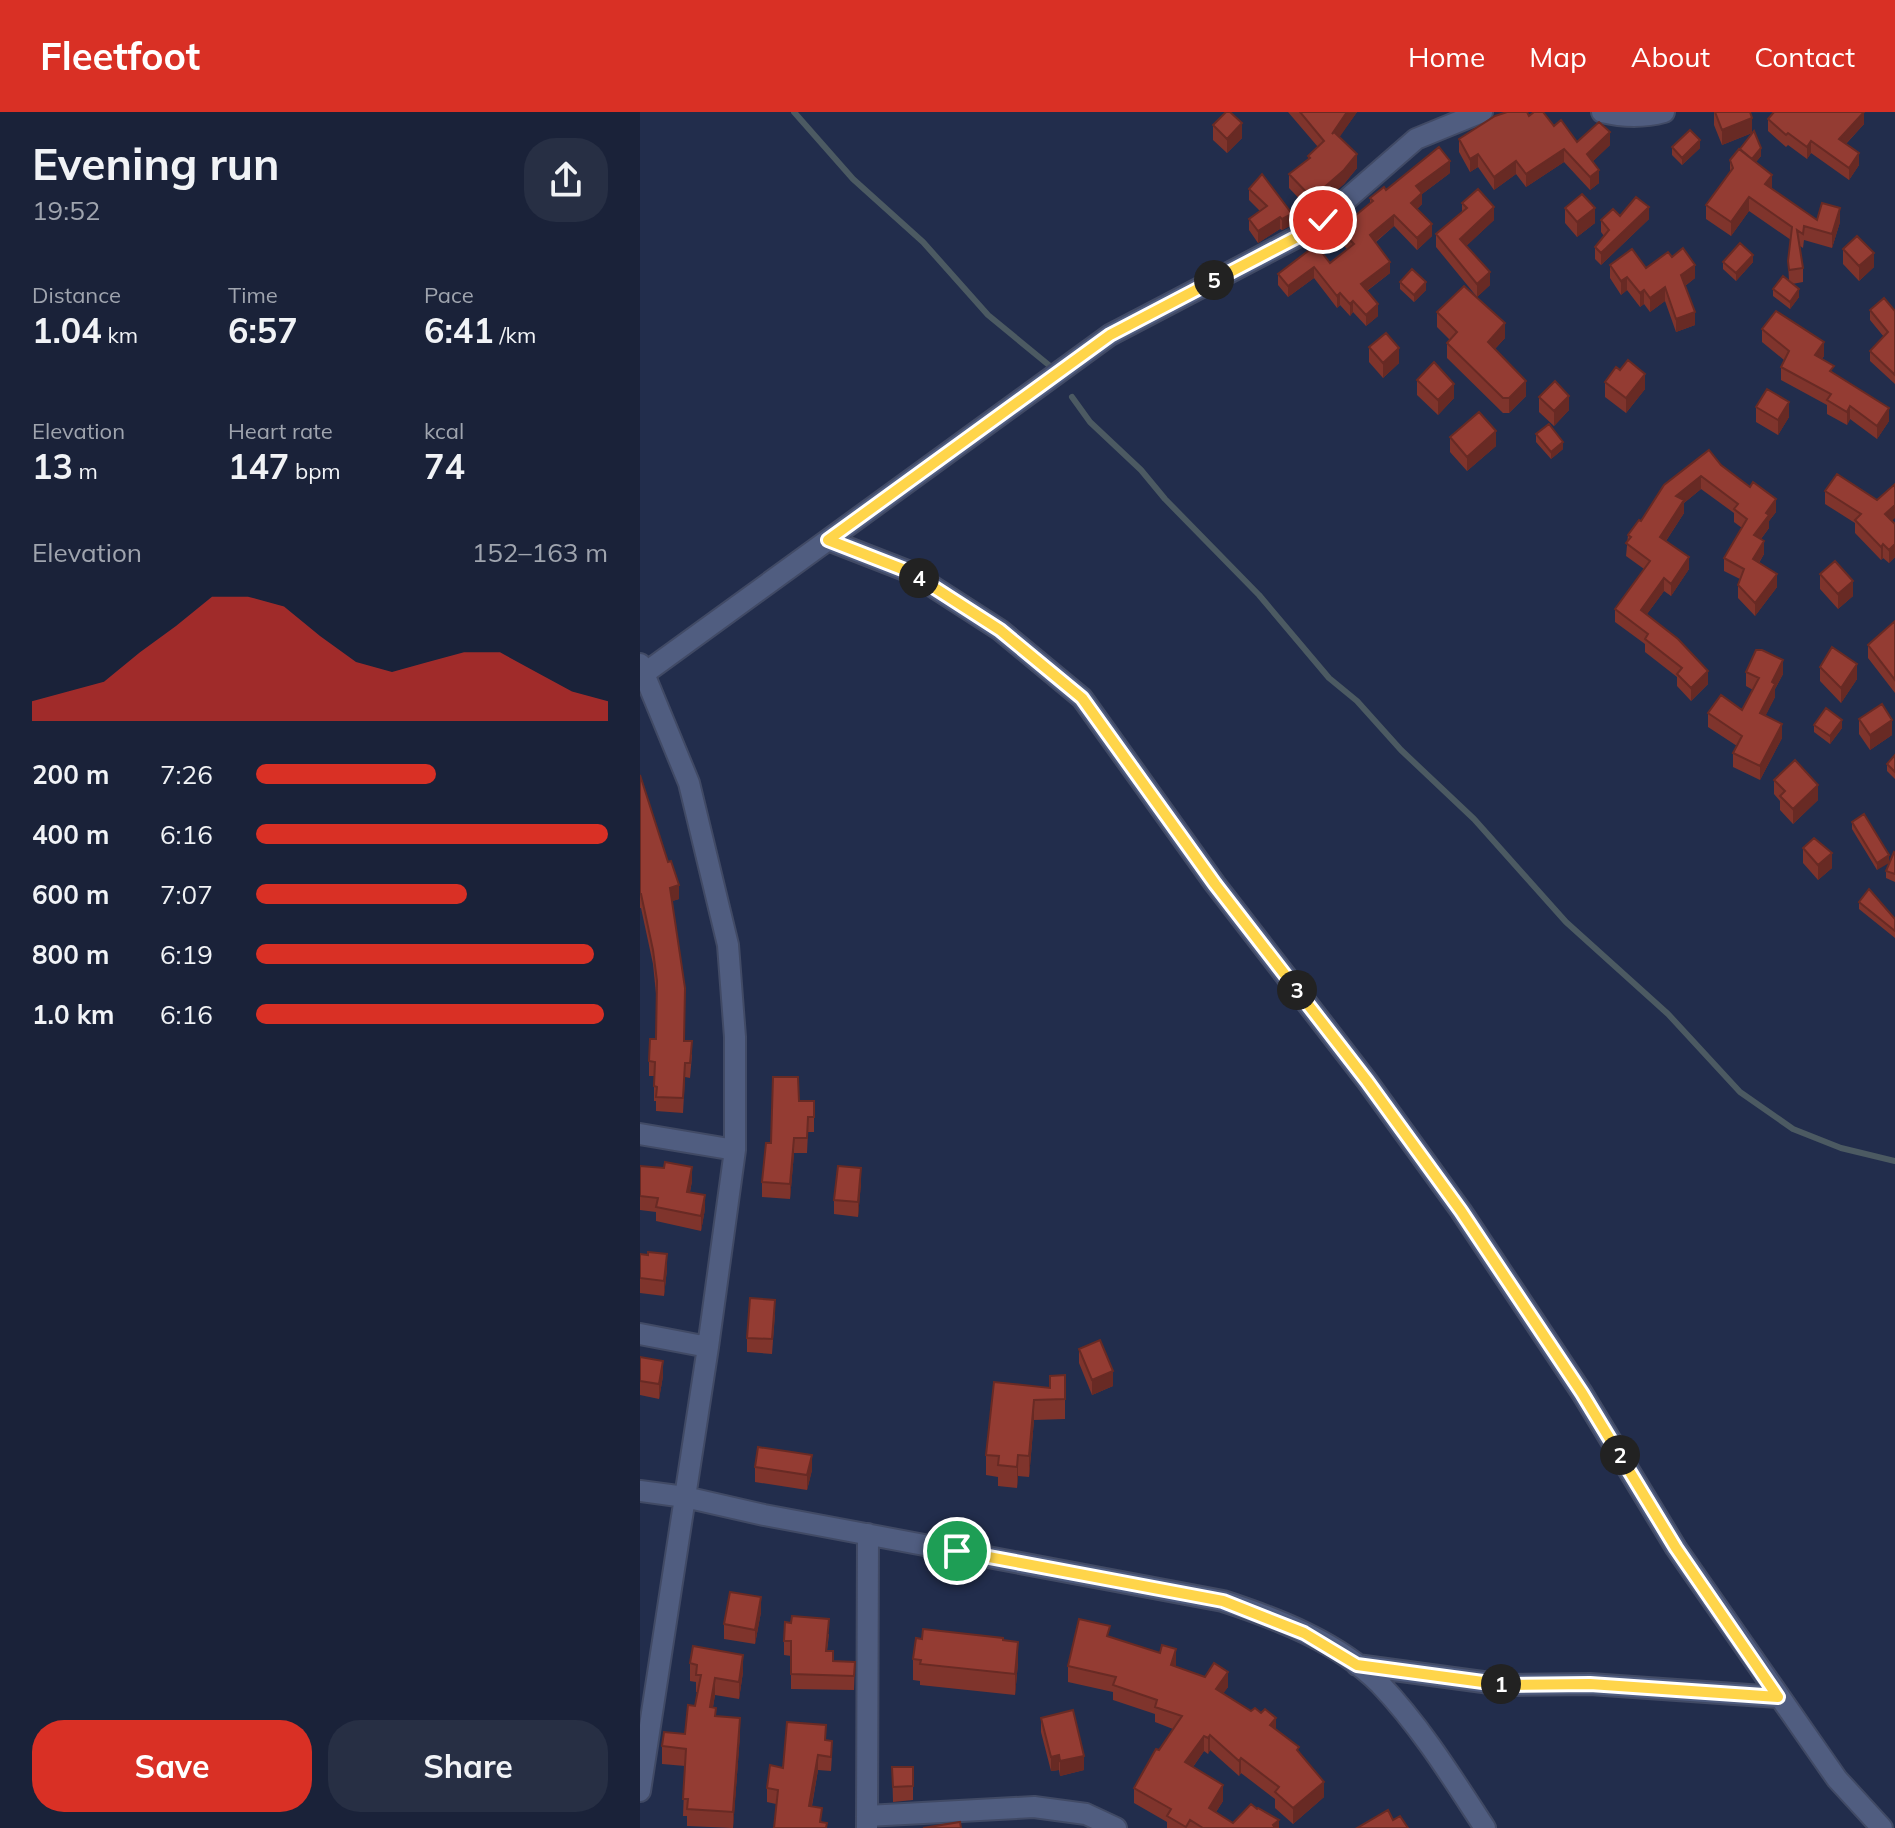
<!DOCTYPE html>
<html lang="en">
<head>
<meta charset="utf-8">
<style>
  body { margin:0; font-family:Mulish,sans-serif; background:#272f44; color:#f1f3f6; height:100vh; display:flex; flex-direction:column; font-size:30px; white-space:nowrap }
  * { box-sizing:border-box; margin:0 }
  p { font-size:26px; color:#9fa4ae }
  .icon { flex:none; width:44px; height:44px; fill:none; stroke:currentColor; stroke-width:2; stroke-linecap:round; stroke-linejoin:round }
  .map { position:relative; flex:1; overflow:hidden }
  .side { display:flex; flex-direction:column; background:#1a2239; width:640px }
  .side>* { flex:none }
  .pin { position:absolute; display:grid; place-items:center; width:68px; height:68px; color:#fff; margin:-34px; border:4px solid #fff; border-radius:50%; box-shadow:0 2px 8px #0007 }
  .km { position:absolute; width:40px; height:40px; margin:-20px; border-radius:50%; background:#222; color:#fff; font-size:22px; line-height:40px; text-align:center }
  .round { display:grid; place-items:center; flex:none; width:84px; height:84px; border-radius:32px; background:#272f44 }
  .overview { display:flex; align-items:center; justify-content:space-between; height:136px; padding:0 32px }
  h1 { font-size:44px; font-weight:700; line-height:60px }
  .stats { display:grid; grid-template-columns:repeat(3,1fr); gap:12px; height:136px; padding:8px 32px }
  .stats div { display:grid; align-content:center }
  .stats b { font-size:34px; font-weight:700 }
  .stats small { font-size:22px; font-weight:400 }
  .stats p { font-size:22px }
  .chart { height:224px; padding:16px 32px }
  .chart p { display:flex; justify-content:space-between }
  .chart svg { width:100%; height:144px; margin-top:8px; fill:#d93025; opacity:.7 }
  .cta { display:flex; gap:16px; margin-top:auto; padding:16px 32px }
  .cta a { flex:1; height:92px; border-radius:32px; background:#d93025; color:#fff; font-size:32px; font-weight:700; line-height:92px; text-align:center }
  .cta a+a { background:#272f44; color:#f1f3f6 }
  ul { padding:0 32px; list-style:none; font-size:26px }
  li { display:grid; grid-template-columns:128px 96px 1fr; align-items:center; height:60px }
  li i { height:20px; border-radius:10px; background:#d93025 }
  header { display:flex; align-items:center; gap:48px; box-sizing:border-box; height:112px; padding:0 40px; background:#d93025; color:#fff }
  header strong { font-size:38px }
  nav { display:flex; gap:44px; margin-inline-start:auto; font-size:28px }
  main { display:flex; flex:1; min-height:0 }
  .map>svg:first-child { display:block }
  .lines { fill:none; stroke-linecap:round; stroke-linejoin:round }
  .stream { stroke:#4c5a62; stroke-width:6 }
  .minor-casing { stroke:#414a65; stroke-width:24 }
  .minor { stroke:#505d80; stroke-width:20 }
  .wall { fill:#7f342c }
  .shaded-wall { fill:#682a24 }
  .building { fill:#943c33; stroke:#682a24; stroke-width:2 }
  .route-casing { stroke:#fff; stroke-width:16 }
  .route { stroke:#ffd54a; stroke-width:10 }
</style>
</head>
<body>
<header>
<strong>Fleetfoot</strong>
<nav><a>Home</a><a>Map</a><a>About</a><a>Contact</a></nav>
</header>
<main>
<section class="side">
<div class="overview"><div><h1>Evening run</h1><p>19:52</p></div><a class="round"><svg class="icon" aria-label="share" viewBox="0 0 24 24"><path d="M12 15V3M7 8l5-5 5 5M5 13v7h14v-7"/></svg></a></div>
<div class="stats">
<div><p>Distance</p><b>1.04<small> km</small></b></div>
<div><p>Time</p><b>6:57</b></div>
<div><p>Pace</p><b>6:41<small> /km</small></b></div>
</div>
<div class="stats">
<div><p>Elevation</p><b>13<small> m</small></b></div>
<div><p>Heart rate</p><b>147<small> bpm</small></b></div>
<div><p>kcal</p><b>74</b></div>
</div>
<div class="chart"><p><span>Elevation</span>152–163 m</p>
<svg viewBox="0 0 160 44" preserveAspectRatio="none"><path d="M0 44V38L10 35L20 32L30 23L40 15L50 6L60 6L70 9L80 18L90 26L100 29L110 26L120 23L130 23L140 29L150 35L160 38V44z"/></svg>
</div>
<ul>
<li><b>200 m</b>7:26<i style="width:51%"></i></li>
<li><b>400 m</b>6:16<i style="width:100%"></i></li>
<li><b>600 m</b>7:07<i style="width:60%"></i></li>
<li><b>800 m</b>6:19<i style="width:96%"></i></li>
<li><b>1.0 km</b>6:16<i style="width:99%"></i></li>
</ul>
<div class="cta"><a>Save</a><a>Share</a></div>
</section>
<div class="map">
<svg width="1255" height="1716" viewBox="0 0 1255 1716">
  <rect width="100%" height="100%" fill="#222d4c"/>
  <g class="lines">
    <path class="stream" d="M154,0L213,67L283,130L348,203L410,254
      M432,285L450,310L501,358L525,387L619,483L689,566L717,589L761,638L834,707L926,810L1028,902L1100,980L1153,1017L1201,1036L1255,1049"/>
    <defs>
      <path id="minor" d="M962,0C983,5 1002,6 1024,0
        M188,428L270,460L360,518L442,586L575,772L727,969L821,1099L942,1281L1036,1436L1197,1667L1242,1716
        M0,552L49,671L88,833L95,925V1038L68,1235L0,1679
        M5,561L470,223L659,124L683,108L776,27L842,0
        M0,1022L95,1038
        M0,1222L68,1235
        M0,1379L45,1385L124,1403L583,1489C638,1507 698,1530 740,1572C781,1615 813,1667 845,1716
        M717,1553L865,1573L950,1572L1138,1585
        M227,1704L394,1695L446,1702L476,1716
        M227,1716L228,1422"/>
    </defs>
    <use href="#minor" class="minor-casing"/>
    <use href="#minor" class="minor"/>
  </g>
  <path class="wall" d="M648,0H717L699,25L717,56L704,72L672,100L649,76V62L668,47V44L678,35Z
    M1074,0H1110L1112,21L1082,33L1074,13Z
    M889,4L914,14L937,30L970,33L952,50L959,71L950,78L924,50L886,75L876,62L854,78L838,55L830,60L819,40V27Z
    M1128,7L1224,12L1206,32L1219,53L1209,68L1171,41L1167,47L1148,33L1146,35L1128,19Z
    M573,13L602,26L587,41L573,28Z
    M1032,35L1060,36L1042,53L1032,43Z
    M1121,44L1116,50L1132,77L1177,108L1200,110L1192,136L1164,128L1163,136L1160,134L1163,156V170L1152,172L1159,185L1150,197L1133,184V177L1149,169L1148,149L1151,128L1109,99L1091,124L1066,107V93L1090,60V48Z
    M810,61L782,82V92L777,97L792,124L777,138L754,114L736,130L750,161L727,179L738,204L726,214L713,200L710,204L700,193L697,196L674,166L648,185L638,173V162L690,151L707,137L699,129V117L730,91V86L746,78Z
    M609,77L652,113L642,118L640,117L618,131L609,118V107L620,99L609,88Z
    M822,91L854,108L826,134L850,173L837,185L796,135V122L822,100Z
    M925,96L955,111L937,125L925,111Z
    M980,104L1009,107L961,153L955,147V135L964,124L961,120V108Z
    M1203,137L1234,155L1219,169L1203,152Z
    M1032,145L1055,166L1045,174L1055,213L1036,220L1025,189L1010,200L1004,192L1000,195L987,178L981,183L970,166V153L1006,156Z
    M1083,150H1113L1096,169L1083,157Z
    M760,170L786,178L774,190L760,177Z
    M1230,198L1255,199V272L1230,249V239L1244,225L1230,208Z
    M797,200L865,226L855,237L886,284L869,301H863L807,246V231L810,228L797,215Z
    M1122,217L1184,244L1182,247L1194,262L1249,309L1237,327L1210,307L1207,313L1187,302V293L1141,268V255L1144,248L1122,230Z
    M729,235L759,251L743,266L729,250Z
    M980,258L1005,277L986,301L965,285V270Z
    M777,268L814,286L798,303L777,283Z
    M899,285L929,298L914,314L899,300Z
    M1116,295L1149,305L1138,323L1116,310Z
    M896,322L923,337L911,347L896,330Z
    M810,325L856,334L827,359L810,340Z
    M1081,353L1136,400L1129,409V416L1121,427L1124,442L1119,451L1137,475L1115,504L1098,486V473L1100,467L1084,459V446L1102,416L1094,410V401L1061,377L1044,391V401L1026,429L1049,457L1031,484L1024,479L1007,502L1068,572L1051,589L1037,574V565L1005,540V532L975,510V497L1004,457L986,444L988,423L1001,409L1024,373Z
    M1185,379L1252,409L1255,412V445L1249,451L1243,446L1241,448L1215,421V411L1185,392Z
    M1180,462L1213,484L1198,497L1180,477Z
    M1255,509V581L1228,546V533Z
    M1180,555L1217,567L1201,591L1180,569Z
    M1106,560L1143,562L1135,577V585L1125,604L1142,626L1120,668L1093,655V641L1097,634L1068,615V601L1102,598L1113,578L1106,574Z
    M1219,607L1252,623L1230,638L1219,622Z
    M1174,613L1202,616L1190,632L1174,620Z
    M1255,643V667L1247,659V652Z
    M0,663L39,787L32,789L44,929L52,943L50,966L45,965L43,1001L16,999V989H14V964H9V949L16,927V882L13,852L1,796H0Z
    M1134,668L1178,688L1153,712L1140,698V689L1134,682Z
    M1212,710L1249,743L1237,758L1212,717Z
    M1163,736L1192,756L1178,768L1163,751Z
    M1255,741V770L1246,766V759Z
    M1219,790L1255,807V826L1219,797Z
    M159,989H174V1020H168L167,1041H154L150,1087L122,1085V1070L131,1031Z
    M0,1054L52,1069L50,1080L65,1097L61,1119L16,1109V1100L0,1098Z
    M221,1071L218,1105L194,1102V1088Z
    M0,1142L8,1143L27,1157L24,1184L0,1181Z
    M135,1202L132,1242L107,1240V1226Z
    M439,1237L473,1274L452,1283L439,1251Z
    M0,1245L23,1264L19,1287L0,1283Z
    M425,1263V1307L394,1308L389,1365L378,1364L377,1376L358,1374V1365L346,1363V1343L354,1270L410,1276Z
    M115,1355L172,1358L167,1378L115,1370Z
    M121,1500L115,1532L84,1527V1512Z
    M189,1522L187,1539L193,1549L215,1550L214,1578L151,1577V1544L144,1543V1529Z
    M470,1525L536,1553L535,1555L588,1575L583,1581L636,1618L659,1640L684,1685L653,1712L635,1696V1687L601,1661L599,1664L570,1638L568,1642L564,1639L553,1655L583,1689L576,1700L593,1711L639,1716H527V1710L494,1691V1676L533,1617L515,1610V1602L473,1588V1580L428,1570V1554Z
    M363,1528L378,1551L375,1583L280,1573V1569L273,1568V1547Z
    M50,1551L103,1560L99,1587L75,1583L73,1595L76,1604L100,1623L93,1716L47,1714V1704H43L45,1654L22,1652V1634L45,1622L55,1594L58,1580H56V1570L50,1569Z
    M401,1606L444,1658L420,1664L419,1658L411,1659L401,1620Z
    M186,1628L192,1643L191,1659L178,1658L172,1694L182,1710L136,1692L127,1690V1676L143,1656Z
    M252,1655H273V1688L253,1690Z"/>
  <path class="shaded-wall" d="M707,0H717L692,36V22Z
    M1224,0V12L1199,39V27Z
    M1112,6V21L1082,33V18Z
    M602,11V26L587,41V27Z
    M970,20V33L947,55V42Z
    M1060,28V36L1042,53V46Z
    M1171,29V41L1167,47V35Z
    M1121,36V44L1110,57V49Z
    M924,37V50L886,75V62Z
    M1219,41V53L1209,68V56Z
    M717,42V56L704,72L672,100V86Z
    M838,42V55L830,60V47Z
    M810,49V61L782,82V92L771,102V91L776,74Z
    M876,49V62L854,78V65Z
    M959,58V71L950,78V65Z
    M1132,63V77L1125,72Z
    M1109,85V99L1091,124V110Z
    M854,95V108L820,140V127Z
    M1009,95V107L961,153V141Z
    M955,96V111L937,125V110Z
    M1200,96V110L1192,136V122Z
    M652,102V113L642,118V107Z
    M754,103V114L730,134V123Z
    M640,105V117L618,131V119Z
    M792,112V124L777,138V126Z
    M1234,141V155L1219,169V154Z
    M1113,143V150L1096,169V161Z
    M750,150V161L721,183V172Z
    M1055,153V166L1041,177V163Z
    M674,155V166L648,185V174Z
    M850,160V173L837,185V172Z
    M987,165V178L981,183V169Z
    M786,170V178L774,190V183Z
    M1025,175V189L1010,200V186Z
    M1159,177V185L1150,197V190Z
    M1004,178V192L1000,195V181Z
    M700,181V193L697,196V184Z
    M713,189V200L710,204V192Z
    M738,192V204L726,214V203Z
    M1055,200V213L1036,220V207Z
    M865,211V226L848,244V230Z
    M1184,230V244L1175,256V243Z
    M759,236V251L743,266V251Z
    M1005,262V277L986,301V286Z
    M886,269V284L869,301V286Z
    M814,272V286L798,303V288Z
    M929,284V298L914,314V299Z
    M1149,290V305L1138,323V308Z
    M1210,294V307L1207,313V300Z
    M1249,296V309L1237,327V314Z
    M856,319V334L827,359V345Z
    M923,330V337L911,347V340Z
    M1061,364V377L1044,391V401L1020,438V425L1036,384Z
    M1136,387V400L1129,409V416L1114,436V423L1126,401Z
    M1255,393V406L1245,415V402Z
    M1124,429V442L1113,460V447Z
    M1243,432V446L1241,448V435Z
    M1255,432V445L1249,451V438Z
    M1049,445V457L1031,484V472Z
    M1137,462V475L1115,504V491Z
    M1024,466V479L1001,510V498Z
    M1213,469V484L1198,497V482Z
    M1143,548V562L1135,577V585L1120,615V601L1132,570Z
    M1217,552V567L1201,591V576Z
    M1068,559V572L1051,589V576Z
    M1202,608V616L1190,632V624Z
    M1252,608V623L1230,638V623Z
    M1142,612V626L1120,668V654Z
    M1178,673V688L1153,712V697Z
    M1192,741V756L1178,768V753Z
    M1249,743V751L1237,758V751Z
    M39,773V787L30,790V776Z
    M154,1026V1041L150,1087V1072Z
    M52,1055V1069L47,1094V1080Z
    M221,1056V1071L218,1105V1090Z
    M65,1083V1097L61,1119V1104Z
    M27,1142V1157L24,1184V1169Z
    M23,1249V1264L19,1287V1272Z
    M473,1259V1274L452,1283V1268Z
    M394,1288V1308L389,1365V1344Z
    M172,1343V1358L167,1378V1363Z
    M378,1343V1364L377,1376V1355Z
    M121,1485V1500L115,1532V1518Z
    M378,1530V1551L375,1583V1562Z
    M536,1537V1553L531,1569V1553Z
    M103,1543V1560L99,1587V1570Z
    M588,1560V1575L576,1592V1577Z
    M75,1566V1583L70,1612V1595Z
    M100,1606V1623L93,1716V1700Z
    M636,1606V1622L630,1613Z
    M570,1623V1638L568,1642V1626Z
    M564,1624V1639L545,1666V1650Z
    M178,1643V1658L169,1709V1694Z
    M419,1643V1658L411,1659V1645Z
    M444,1644V1658L420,1664V1649Z
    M601,1646V1661L599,1664V1649Z
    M684,1670V1685L653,1712V1696Z
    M583,1673V1689L569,1711V1696Z
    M639,1708V1716H633V1713Z"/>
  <path class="building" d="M586,0H590L602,11L587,27L573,13Z
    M660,0H707L692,22L694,20L717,42L704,58L672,86L649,62L670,46L668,44L684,29Z
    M867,0H887L889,4L894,0H903L914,14L921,8L937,30L959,10L970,20L947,42L959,58L950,65L924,37L886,62L876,49L854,65L838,42L830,47L819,27L855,4Z
    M1075,0H1110L1112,6L1082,18Z
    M1134,0H1224L1199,27L1219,41L1209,56L1171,29L1167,35L1148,21L1146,23L1128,7Z
    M1050,18L1060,28L1042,46L1032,35Z
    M1114,19L1121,36L1112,47L1100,37Z
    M799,35L810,49L776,74L782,81L771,91L792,112L777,126L754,103L730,123L750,150L721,172L738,192L726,203L713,189L710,192L700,181L697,184L674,155L648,174L638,162L676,133L690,151L714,132L699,117L733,89L730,86L744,75L746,78Z
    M1099,37L1132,63L1125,72L1177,108L1182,91L1200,96L1192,122L1164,114L1163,122L1157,118L1163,156L1149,158L1148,149L1152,115L1109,85L1091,110L1066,93L1093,56L1090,48Z
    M622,62L652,102L642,107L640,105L618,119L609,107L627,94L609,77Z
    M838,77L854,95L820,127L850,160L837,172L796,122L827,96L822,91Z
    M942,82L955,96L937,110L925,96Z
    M996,85L1009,95L961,141L955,135L969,118L961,108L973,97L980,104Z
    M1217,124L1234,141L1219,154L1203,137Z
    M1100,131L1113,143L1096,161L1083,150Z
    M1043,136L1055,153L1041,163L1055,200L1036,207L1025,175L1010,186L1004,178L1000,181L987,165L981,169L970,153L992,137L1006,156L1028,140L1032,145Z
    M772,157L786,170L774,183L760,170Z
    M1143,164L1159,177L1150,190L1133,177Z
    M824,174L865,211L848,230L886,269L869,286H863L807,231L817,220L797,200Z
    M1244,186L1255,199V263L1230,239L1248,220L1230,198Z
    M1136,199L1184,230L1175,243L1194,254L1190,259L1249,296L1237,314L1210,294L1207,300L1187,288L1191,282L1141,255L1149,239L1122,217Z
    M746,221L759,236L743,251L729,235Z
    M988,248L1005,262L986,286L965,270L976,255L980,258Z
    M794,250L814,272L798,288L777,268Z
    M915,269L929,284L914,299L899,285Z
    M1127,277L1149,290L1138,308L1116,295Z
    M839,300L856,319L827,345L810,325Z
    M909,312L923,330L911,340L896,322Z
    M1069,338L1081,353L1110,375L1113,370L1136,387L1126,401L1129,403L1114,423L1124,429L1113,447L1137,462L1115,491L1098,473L1104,457L1084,446L1107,407L1094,397L1098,392L1061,364L1036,384L1044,388L1020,425L1049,445L1031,472L1024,466L1001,498L1038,527L1068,559L1051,576L1037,562L1042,556L1005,527L1008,522L975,497L1010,449L986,431L991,425L988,423L999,408L1001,409L1024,373Z
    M1197,362L1237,388L1255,372V393L1245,402L1255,412V432L1249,438L1243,432L1241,435L1215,408L1221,402L1185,379Z
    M1195,449L1213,469L1198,482L1180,462Z
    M1255,509V568L1228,533Z
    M1192,535L1217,552L1201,576L1180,555Z
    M1116,538H1122L1143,548L1132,570L1135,572L1120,601L1142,612L1120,654L1093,641L1102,624L1068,601L1081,583L1102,598L1119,566L1106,560Z
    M1242,592L1252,608L1230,623L1219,607Z
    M1186,596L1202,608L1190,624L1174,613Z
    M1255,643V660L1247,652Z
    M1155,648L1178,673L1153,697L1140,684L1145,679L1134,668Z
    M0,663L28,750L31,749L39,773L30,776L45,876L44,929H52L50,951H45L43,986L16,985L17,975L14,974L15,950L9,949L10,927H16L17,869L13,838L1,782H0Z
    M1224,702L1249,743L1237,751L1212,710Z
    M1174,726L1192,741L1178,753L1163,736Z
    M1254,740L1255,741V762L1246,759Z
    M1229,777L1255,807V819L1219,790Z
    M133,965H158L159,989H174V1005H168L167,1026H154L150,1072L122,1070L126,1031H131Z
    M25,1050L52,1055L47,1080L65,1083L61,1104L16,1095L18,1086L0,1084V1054L24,1056Z
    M198,1054L221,1056L218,1090L194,1088Z
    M8,1140L27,1142L24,1169L0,1166V1142L8,1143Z
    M110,1186L135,1188L132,1227L107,1226Z
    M460,1228L473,1259L452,1268L439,1237Z
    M0,1245L23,1249L19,1272L0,1269Z
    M425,1263V1287L394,1288L389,1344L378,1343L377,1355L358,1353L359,1344L346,1343L354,1270L410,1276V1264Z
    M118,1335L172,1343L167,1363L115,1355Z
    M90,1480L121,1485L115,1518L84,1512Z
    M152,1504L189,1507L186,1539H193V1549L215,1550L214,1564L151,1562V1529H144L145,1510L151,1511Z
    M439,1507L470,1514L467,1524L520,1541L522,1533L536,1537L531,1553L565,1565L574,1551L588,1560L576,1577L611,1599L615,1596L621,1601L625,1597L636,1606L630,1613L659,1635L657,1638L684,1670L653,1696L635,1680L639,1675L601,1646L599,1649L570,1623L568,1626L564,1624L545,1650L583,1673L569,1696L593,1711L611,1692L617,1697L618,1696L639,1708L633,1713L635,1716H563L550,1708L546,1715L527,1704L531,1697L494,1676L516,1637L519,1638L542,1604L515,1595L517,1588L473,1573L476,1565L428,1554Z
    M283,1517L363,1526V1528L378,1530L375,1562L280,1552L281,1548L273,1547L276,1526L282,1527Z
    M53,1534L103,1543L99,1570L75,1566L70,1595L76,1596L75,1604L100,1606L93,1700L47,1697L48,1687H43L46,1637L22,1634L24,1620L45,1622L48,1593L55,1594L61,1563H56L57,1553L50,1551Z
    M433,1598L444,1644L420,1649L419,1643L411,1645L401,1606Z
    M147,1610L186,1613L185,1628L192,1629L191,1645L178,1643L169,1694L182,1696L180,1710L187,1711L186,1716H134L138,1678L127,1676L130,1653L143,1656Z
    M252,1655H273V1674L253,1675Z
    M748,1698L753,1708L760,1704L768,1716H717Z
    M320,1710L321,1716H283Z"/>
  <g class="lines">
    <defs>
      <path id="route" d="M317,1439L583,1489L664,1521L717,1553L865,1573L950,1572L1138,1585L1036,1436L942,1281L821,1099L727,969L575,772L442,586L360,518L270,460L188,428L470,223L659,124L683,108"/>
    </defs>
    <use href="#route" class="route-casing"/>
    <use href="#route" class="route"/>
  </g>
</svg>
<div class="pin" style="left:317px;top:1439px;background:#1e9e55"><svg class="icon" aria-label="arrive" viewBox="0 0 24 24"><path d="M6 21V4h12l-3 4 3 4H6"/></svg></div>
<div class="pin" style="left:683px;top:108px;background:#d93025"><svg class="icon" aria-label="check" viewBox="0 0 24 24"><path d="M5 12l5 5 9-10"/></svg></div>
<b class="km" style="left:861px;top:1572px">1</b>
<b class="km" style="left:980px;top:1343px">2</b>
<b class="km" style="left:657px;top:878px">3</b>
<b class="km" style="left:279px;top:466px">4</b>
<b class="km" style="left:574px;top:168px">5</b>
</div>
</main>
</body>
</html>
